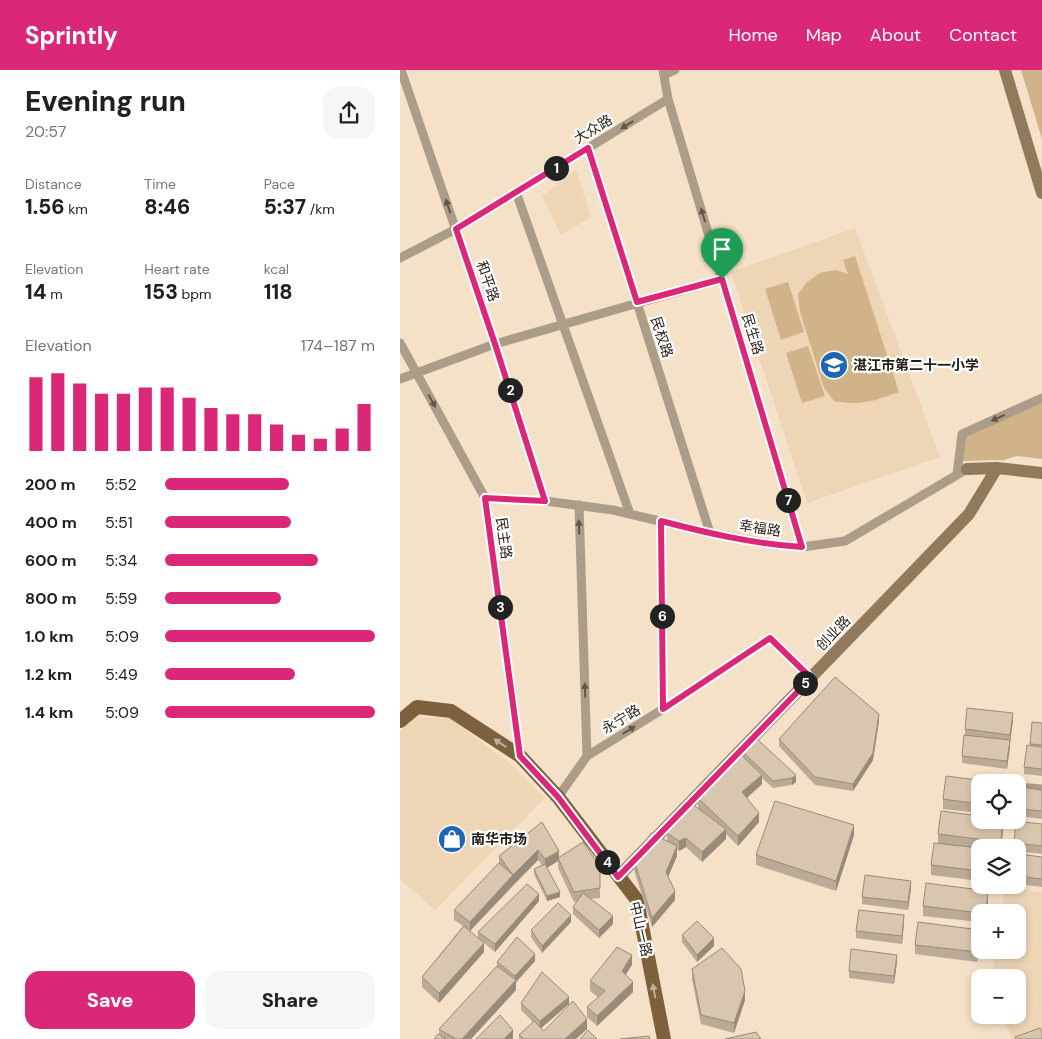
<!DOCTYPE html>
<html lang="en">
<head>
<meta charset="utf-8">
<style>
  body { margin:0; font-family:"DM Sans","Noto Sans SC",sans-serif; background:#f6f6f6; color:#202124; height:100vh; display:flex; flex-direction:column; font-size:19px; white-space:nowrap }
  * { box-sizing:border-box; margin:0 }
  p { font-size:16px; color:#757577 }
  .icon { flex:none; width:28px; height:28px; fill:none; stroke:currentColor; stroke-width:2; stroke-linecap:round; stroke-linejoin:round }
  .map { position:relative; flex:1; overflow:hidden }
  .drawer { display:flex; flex-direction:column; background:#fff; width:400px }
  .drawer>* { flex:none }
  .controls { position:absolute; left:571px; top:704px; display:grid; gap:10px }
  .controls a { display:grid; place-items:center; width:55px; height:55px; border-radius:10px; background:#fff; box-shadow:0 2px 8px #0003; font-size:25px }
  .pin { position:absolute; display:grid; place-items:center; width:42px; height:42px; color:#fff; margin:-51px -21px; border-radius:50% 50% 50% 0; rotate:-45deg; box-shadow:0 0 5px #0007 }
  .pin .icon { rotate:45deg }
  .km { position:absolute; width:25px; height:25px; margin:-12px; border-radius:50%; background:#222; color:#fff; font-size:14px; line-height:25px; text-align:center }
  .round { display:grid; place-items:center; flex:none; width:52px; height:52px; border-radius:15px; background:#f6f6f6 }
  .headline { display:flex; align-items:center; justify-content:space-between; height:85px; padding:0 25px }
  h1 { font-size:28px; font-weight:800; line-height:38px }
  .figures { display:grid; grid-template-columns:repeat(3,1fr); gap:8px; height:85px; padding:5px 25px }
  .figures div { display:grid; align-content:center }
  .figures b { font-size:21px; font-weight:800 }
  .figures small { font-size:14px; font-weight:400 }
  .figures p { font-size:14px }
  .chart { height:140px; padding:10px 25px }
  .chart p { display:flex; justify-content:space-between }
  .chart svg { width:100%; height:90px; margin-top:5px; stroke:#db2777; stroke-width:6 }
  .button { display:flex; gap:10px; margin-top:auto; padding:10px 25px }
  .button a { flex:1; height:58px; border-radius:15px; background:#db2777; color:#fff; font-size:20px; font-weight:800; line-height:58px; text-align:center }
  .button a+a { background:#f6f6f6; color:#202124 }
  ul { padding:0 25px; list-style:none; font-size:16px }
  li { display:grid; grid-template-columns:80px 60px 1fr; align-items:center; height:38px }
  li i { height:12px; border-radius:6px; background:#db2777 }
  header { display:flex; align-items:center; gap:30px; box-sizing:border-box; height:70px; padding:0 25px; background:#db2777; color:#fff }
  header strong { font-size:24px }
  nav { display:flex; gap:28px; margin-inline-start:auto; font-size:18px }
  main { display:flex; flex:1; min-height:0 }
  .map>svg:first-child { display:block }
  .built { fill:#edd5b6 }
  .green { fill:#d1b38a }
  .lines { fill:none; stroke-linecap:round; stroke-linejoin:round }
  .street { stroke:#ac9d89; stroke-width:9 }
  .secondary { stroke:#917a5c; stroke-width:12 }
  .primary { stroke:#7d613c; stroke-width:14 }
  .wall { fill:#bbaa96 }
  .shaded-wall { fill:#988b7a }
  .building { fill:#d9c6ae; stroke:#988b7a }
  .oneway { fill:#615648 }
  .oneway2 { fill:#beb09e }
  .route-casing { stroke:#fff; stroke-width:10 }
  .route { stroke:#db2777; stroke-width:6 }
  .labels { text-anchor:middle; dominant-baseline:central; stroke-width:4.5; stroke-linejoin:round; paint-order:stroke }
  .street-label { font-size:14px; fill:#231c13; stroke:#fff }
  .poi-label { font-size:14px; font-weight:bold; fill:#231c13; stroke:#fff; text-anchor:start }
</style>
</head>
<body>
<header>
<strong>Sprintly</strong>
<nav><a>Home</a><a>Map</a><a>About</a><a>Contact</a></nav>
</header>
<main>
<section class="drawer">
<div class="headline"><div><h1>Evening run</h1><p>20:57</p></div><a class="round"><svg class="icon" aria-label="share" viewBox="0 0 24 24"><path d="M12 15V3M7 8l5-5 5 5M5 13v7h14v-7"/></svg></a></div>
<div class="figures">
<div><p>Distance</p><b>1.56<small> km</small></b></div>
<div><p>Time</p><b>8:46</b></div>
<div><p>Pace</p><b>5:37<small> /km</small></b></div>
</div>
<div class="figures">
<div><p>Elevation</p><b>14<small> m</small></b></div>
<div><p>Heart rate</p><b>153<small> bpm</small></b></div>
<div><p>kcal</p><b>118</b></div>
</div>
<div class="chart"><p><span>Elevation</span>174–187 m</p>
<svg viewBox="0 0 160 44" preserveAspectRatio="none"><path d="M5 44V8M15 44V6M25 44V11M35 44V16M45 44V16M55 44V13M65 44V13M75 44V18M85 44V23M95 44V26M105 44V26M115 44V31M125 44V36M135 44V38M145 44V33M155 44V21"/></svg>
</div>
<ul>
<li><b>200 m</b>5:52<i style="width:59%"></i></li>
<li><b>400 m</b>5:51<i style="width:60%"></i></li>
<li><b>600 m</b>5:34<i style="width:73%"></i></li>
<li><b>800 m</b>5:59<i style="width:55%"></i></li>
<li><b>1.0 km</b>5:09<i style="width:100%"></i></li>
<li><b>1.2 km</b>5:49<i style="width:62%"></i></li>
<li><b>1.4 km</b>5:09<i style="width:100%"></i></li>
</ul>
<div class="button"><a>Save</a><a>Share</a></div>
</section>
<div class="map">
<svg width="642" height="969" viewBox="0 0 642 969">
  <rect width="100%" height="100%" fill="#f4e1c8"/>
  <path class="built" d="M176,100L191,147L161,165L142,126Z
    M455,158L540,387L407,433L331,202Z
    M17,647L50,649L111,694L145,728L35,840L0,809V661Z
    M605,818L642,822V969H612L603,945H618V908H592L596,880H618V842H602Z"/>
  <path class="green" d="M621,0H642V69Z
    M455,186L499,322C473,331 462,336 434,331L424,318L400,242L398,224L407,212L420,203L436,200L448,204L443,190Z
    M388,212L404,262L381,270L365,219Z
    M408,276L425,326L402,333L386,283Z
    M642,329V389L617,386L604,390L561,391L564,365Z"/>
  <g class="lines">
    <path class="street" d="M1,0L95,274L145,431
      M263,0L268,29L402,477
      M264,5L275,0
      M188,78L310,463
      M116,122L230,444
      M0,188L56,159L268,29
      M0,273L85,428L120,686
      M0,309L95,274L322,209
      M557,405L562,364L642,328
      M85,428L145,431L213,440L310,463L378,475L402,477L445,471L567,399
      M261,451L263,639
      M187,686L263,639L370,568L411,608
      M618,717L642,719
      M158,727L187,686L179,435"/>
    <path class="secondary" d="M605,0L642,123
      M567,399L597,398L642,403
      M218,807L569,444L597,398"/>
    <path class="primary" d="M0,651L17,637L51,641L120,686L158,727L237,830L264,969"/>
  </g>
  <path class="wall" d="M613,650L607,699L562,693V686L565,665V659Z
    M479,651L473,690L453,721L415,715L379,676V669Z
    M632,652L642,653V706L624,704V697L630,675Z
    M357,669L396,712L392,715L373,718L362,708V714L347,728L359,752L338,776L326,764V769L302,792L286,777L279,781L277,779V786L268,806L275,830L252,857L234,800V790L267,771V763L304,744L298,738V728L344,688V683Z
    M580,712V743L543,739V729Z
    M642,720V749L618,746V739Z
    M142,752L159,787L200,797V828L191,829L213,854L199,868L173,844V837L177,831L174,832L158,798V791L147,798L160,827L147,831L134,804V799L142,795L138,790L70,861L78,868V862L139,831L95,882L84,873V882L39,933L22,917V907L63,856L54,850V840L99,793V786Z
    M642,754V784L618,781V778H614V773Z
    M603,759L601,778H580V811L531,805V795L538,773V764Z
    M454,765L436,821L356,795V785Z
    M618,784L642,787V817L618,814Z
    M511,818L508,840L462,834V827Z
    M588,831L580,842V852L523,846V836Z
    M171,852L142,883L131,867V860Z
    M504,852L502,874L456,868V861Z
    M580,860V871L577,892L515,884V875Z
    M282,865L314,876L297,892L282,872Z
    M135,891L116,912V920L71,969H34L39,965V959L97,896V892Z
    M497,892L494,914L449,908V901Z
    M232,895L226,904L233,922L197,956L187,947V937L198,927L190,921V911Z
    M292,899L345,930L334,963L301,954L292,909Z
    M121,933L169,934L141,958L144,961L187,959L176,969H119V965L133,952L121,940Z"/>
  <path class="shaded-wall" d="M613,643V650L610,672V665Z
    M479,644V651L473,690L453,721V714Z
    M610,670V677L607,699V691Z
    M362,705V714L342,732V722Z
    M396,705V712L392,715V708Z
    M359,743V752L338,776V766Z
    M603,750V759L601,778V772Z
    M454,755V765L436,821V811Z
    M326,759V769L302,792V782Z
    M286,768V777L279,781V771Z
    M277,776V786L266,812V802Z
    M138,780V790L113,815V805Z
    M159,781V791L158,788V791L145,799V789Z
    M113,805V815L70,861V852Z
    M511,811V818L508,840V832Z
    M275,821V830L252,857V848Z
    M588,821V831L587,842H586Z
    M160,822V827L147,831V826Z
    M139,824V831L95,882V874Z
    M171,845V852L142,883V876Z
    M504,845V852L502,874V866Z
    M213,846V854L199,868V860Z
    M580,861V871L577,892V882Z
    M314,868V876L297,892V885Z
    M84,873V882L39,933V923Z
    M135,884V891L116,912V920L71,969H62L115,911V906Z
    M232,885V895L222,910V901Z
    M497,885V892L494,914V906Z
    M233,912V922L197,956V946Z
    M345,921V930L334,963V953Z
    M169,927V934L140,959V951Z
    M187,949V959L176,969H165Z
    M113,960V969H104Z"/>
  <path class="building" d="M435,607L479,644L473,683L453,714L415,707L379,669Z
    M567,638L613,643L610,665L565,659Z
    M632,652L642,653V675L630,674Z
    M564,665L610,670L607,691L562,686Z
    M357,669L396,705L392,708L373,711L344,683Z
    M627,675L642,677V699L624,697Z
    M339,683L362,705L342,722L359,743L338,766L298,728Z
    M546,706L594,712H580V734L543,729Z
    M621,717L642,720V741L618,739Z
    M375,731L454,755L436,811L356,785Z
    M292,734L326,759L302,782L286,768L279,771L267,763Z
    M541,741L580,746V750H603L601,772L538,764Z
    M616,751L642,754V776L614,773Z
    M142,752L159,781L145,789L138,780L113,805L99,786Z
    M251,763L277,776L266,802L275,821L252,848L234,790Z
    M183,772L200,797V818L174,822L158,788Z
    M534,773L580,778V801L531,795Z
    M618,784L642,787V809L618,806Z
    M99,793L113,805L70,852L54,840Z
    M145,794L160,822L147,826L134,799Z
    M465,805L511,811L508,832L462,827Z
    M526,813L588,821L586,842L580,843L523,836Z
    M127,814L139,824L95,874L78,862Z
    M183,823L213,846L199,860L173,837Z
    M158,833L171,845L142,876L131,860Z
    M459,840L504,845L502,866L456,861Z
    M297,851L314,868L297,885L282,865Z
    M518,852L580,860L577,882L515,875Z
    M64,856L84,873L39,923L22,907Z
    M117,867L135,884L115,906L97,892Z
    M217,877L232,885L222,901L233,912L197,946L187,937L205,921L190,911Z
    M322,878L341,899L345,921L334,953L301,945L292,899Z
    M451,879L497,885L494,906L449,901Z
    M97,896L116,910L62,969H56L39,959Z
    M142,902L169,927L140,951L121,933Z
    M173,931L187,949L165,969H124L119,965L134,951L144,961Z
    M100,945L113,960L104,969H76Z
    M640,958L642,961V969H616L615,967Z
    M188,960L197,969H180Z
    M356,962L361,969H325Z
    M38,964L46,969H34Z
    M249,966L250,969H220Z"/>
  <defs><path id="oneway-solid" d="M-6-.8H1V-3.2L6.5 0L1 3.2V.8H-6Z" transform="scale(1.25)"/></defs>
  <g class="oneway">
    <use href="#oneway-solid" transform="translate(227 55) rotate(149)"/>
    <use href="#oneway-solid" transform="translate(48 136) rotate(-109)"/>
    <use href="#oneway-solid" transform="translate(303 145) rotate(-107)"/>
    <use href="#oneway-solid" transform="translate(32 331) rotate(61)"/>
    <use href="#oneway-solid" transform="translate(598 348) rotate(156)"/>
    <use href="#oneway-solid" transform="translate(179 457) rotate(-92)"/>
    <use href="#oneway-solid" transform="translate(185 620) rotate(-92)"/>
    <use href="#oneway-solid" transform="translate(229 660) rotate(-31)"/>
  </g>
  <g class="oneway2">
    <use href="#oneway-solid" transform="translate(100 673) rotate(-147)"/>
    <use href="#oneway-solid" transform="translate(254 921) rotate(-101)"/>
  </g>
  <g class="lines">
    <defs>
      <path id="route" d="M188,78L237,232L322,209L402,477C354,474 307,463 261,451L263,639L370,568L411,608L218,807L158,727L120,686L85,428L145,431L95,274L56,159Z"/>
    </defs>
    <use href="#route" class="route-casing"/>
    <use href="#route" class="route"/>
  </g>
  <defs>
    <symbol id="school-disc" viewBox="-11 -11 22 22"><circle r="9.5" fill="#1e65b5" stroke="#fff"/><path d="M0-5L7-2L0 1L-7-2ZM-4 1L0 2.5L4 1V4Q0 6-4 4Z" fill="#fff"/></symbol>
    <symbol id="shop-disc" viewBox="-11 -11 22 22"><circle r="9.5" fill="#1e65b5" stroke="#fff"/><path d="M-5-2.5h2.3a2.7 3.5 0 0 1 5.4 0H5L5.5 6h-11ZM-1.5-2.5h3a1.5 2.3 0 0 0-3 0Z" fill="#fff"/></symbol>
  </defs>
  <g fill-rule="evenodd">
    <use href="#school-disc" x="418" y="279" width="32" height="32"/>
    <use href="#shop-disc" x="36" y="753" width="32" height="32"/>
  </g>
  <g class="labels">
    <g class="street-label">
      <text transform="translate(193 59) rotate(-31)">大众路</text>
      <text transform="translate(88 211) rotate(71)">和平路</text>
      <text transform="translate(353 264) rotate(73)">民生路</text>
      <text transform="translate(262 267) rotate(72)">民权路</text>
      <text transform="translate(360 458) rotate(9)">幸福路</text>
      <text transform="translate(104 468) rotate(82)">民主路</text>
      <text transform="translate(433 563) rotate(-46)">创业路</text>
      <text transform="translate(221 649) rotate(-31)">永宁路</text>
      <text transform="translate(241 859) rotate(77)">中山一路</text>
    </g>
    <g class="poi-label">
      <text x="453" y="295">湛江市第二十一小学</text>
      <text x="71" y="769">南华市场</text>
    </g>
  </g>
</svg>
<div class="controls">
<a><svg class="icon" aria-label="locate" viewBox="0 0 24 24"><circle cx="12" cy="12" r="6"/><path d="M12 2v4M12 18v4M2 12h4M18 12h4"/></svg></a>
<a><svg class="icon" aria-label="layers" viewBox="0 0 24 24"><path d="M12 4l9 5-9 5-9-5zM3 14l9 5 9-5"/></svg></a>
<a>+</a>
<a>−</a>
</div>
<div class="pin" style="left:322px;top:209px;background:#1e9e55"><svg class="icon" aria-label="arrive" viewBox="0 0 24 24"><path d="M6 21V4h12l-3 4 3 4H6"/></svg></div>
<b class="km" style="left:156px;top:98px">1</b>
<b class="km" style="left:110px;top:320px">2</b>
<b class="km" style="left:100px;top:537px">3</b>
<b class="km" style="left:207px;top:792px">4</b>
<b class="km" style="left:405px;top:613px">5</b>
<b class="km" style="left:262px;top:546px">6</b>
<b class="km" style="left:388px;top:430px">7</b>
</div>
</main>
</body>
</html>
